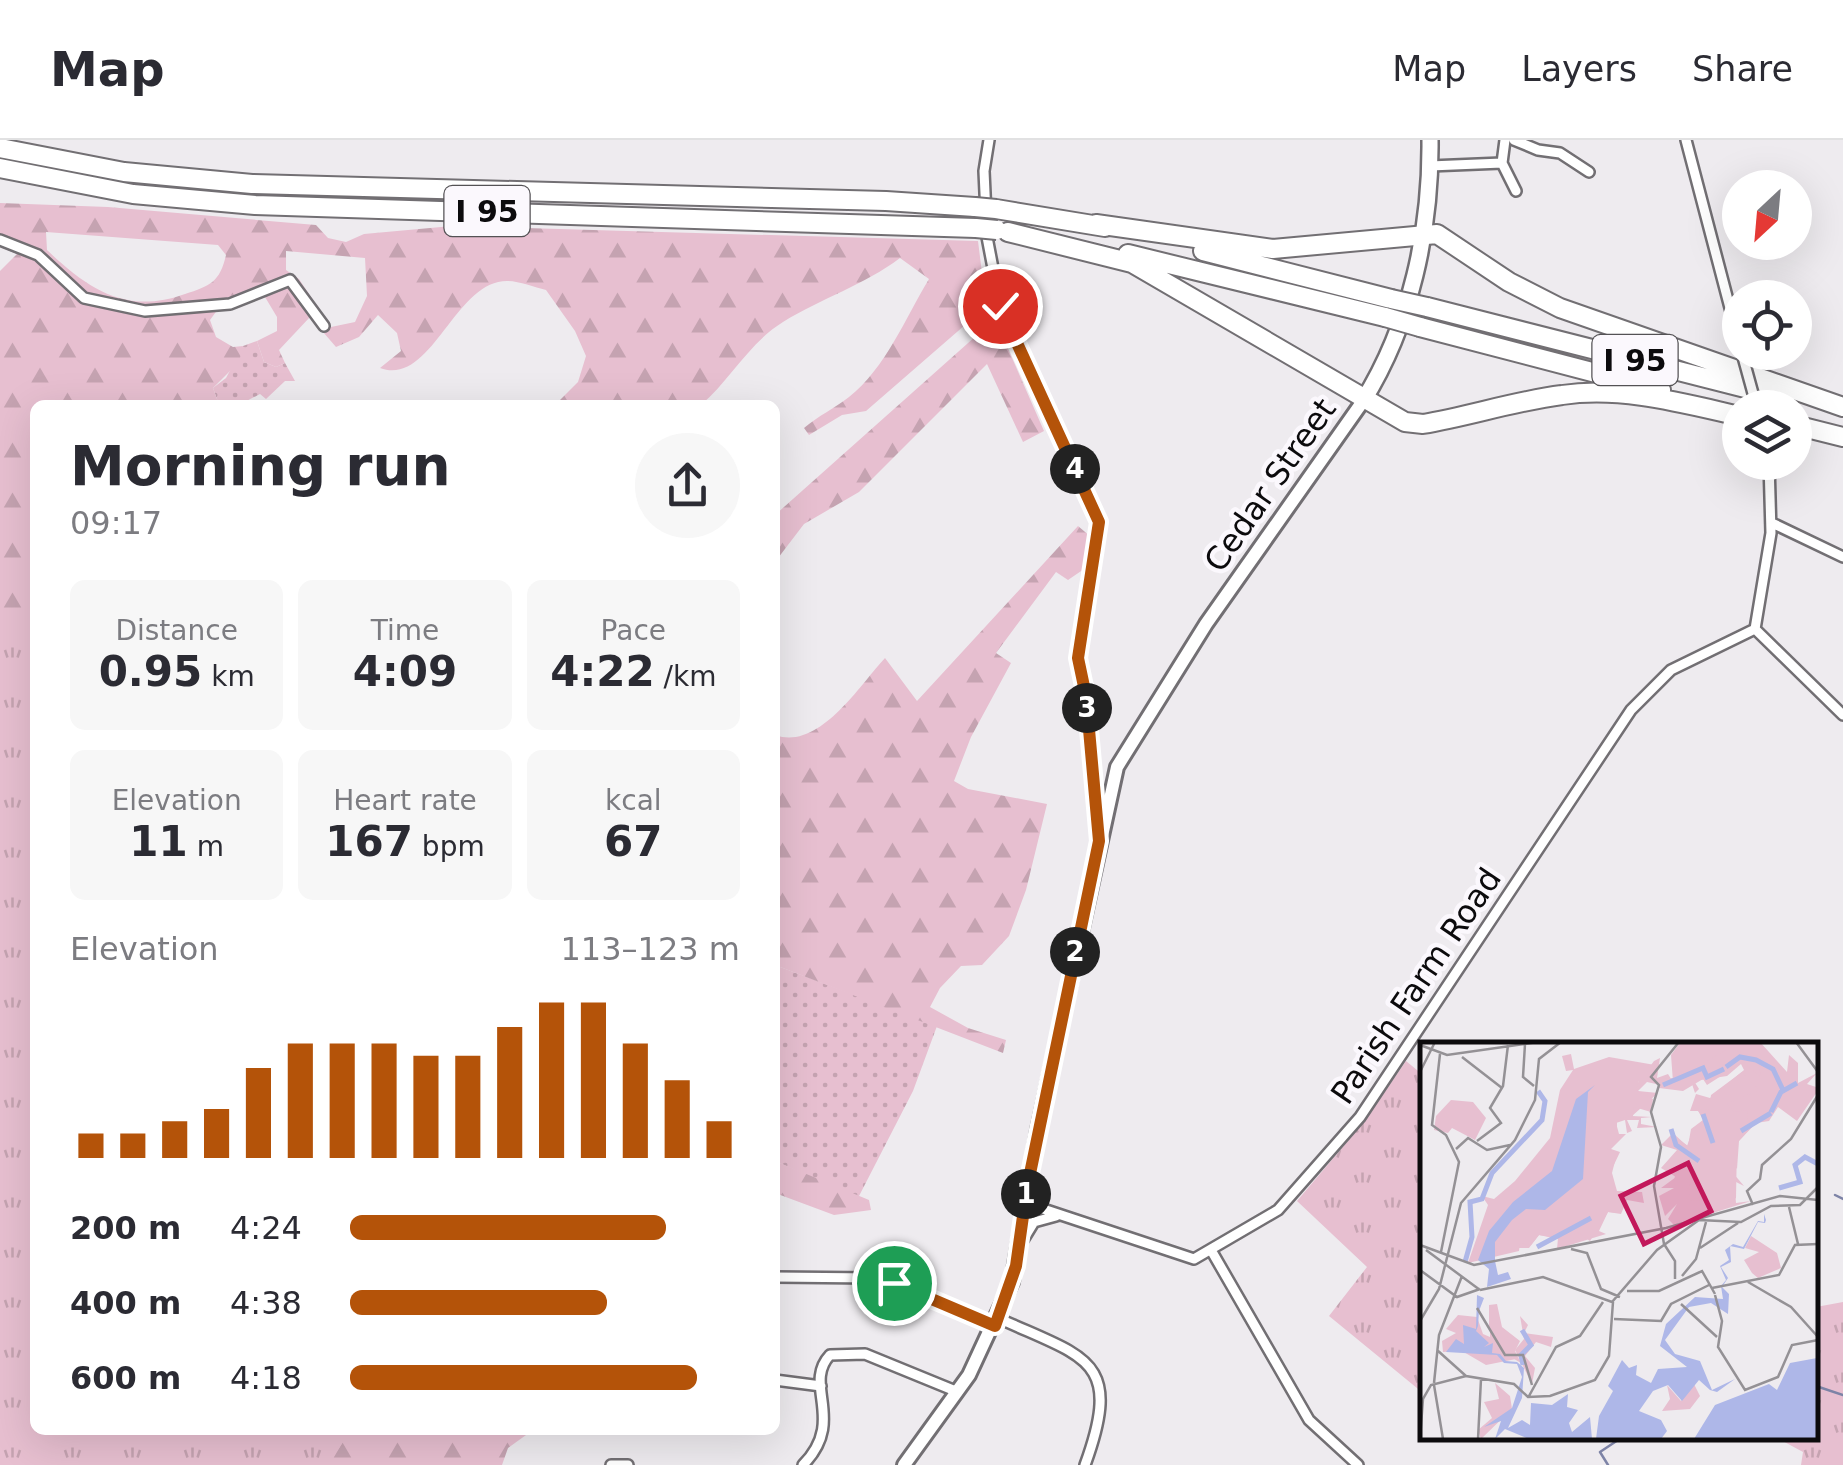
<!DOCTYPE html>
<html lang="en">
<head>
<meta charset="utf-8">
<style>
  body { margin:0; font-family:"DejaVu Sans",sans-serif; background:#f7f7f7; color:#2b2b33; height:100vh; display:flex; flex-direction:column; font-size:38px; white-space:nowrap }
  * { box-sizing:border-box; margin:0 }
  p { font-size:32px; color:#7c7c81 }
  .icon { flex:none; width:55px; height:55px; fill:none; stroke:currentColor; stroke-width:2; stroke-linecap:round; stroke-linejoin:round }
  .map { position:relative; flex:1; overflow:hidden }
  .sheet { position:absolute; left:30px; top:260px; width:750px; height:1035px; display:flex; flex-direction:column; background:#fff; border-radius:15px; box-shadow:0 10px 40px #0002 }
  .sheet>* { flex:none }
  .needle { width:65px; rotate:206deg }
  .buttons { position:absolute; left:1722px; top:30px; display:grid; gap:20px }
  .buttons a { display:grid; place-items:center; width:90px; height:90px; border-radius:50%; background:#fff; box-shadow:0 10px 40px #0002; font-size:50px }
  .pin { position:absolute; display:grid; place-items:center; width:85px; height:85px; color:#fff; margin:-42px; border:5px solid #fff; border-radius:50%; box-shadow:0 2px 10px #0007 }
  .km { position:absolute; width:50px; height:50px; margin:-25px; border-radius:50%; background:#222; color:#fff; font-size:28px; line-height:50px; text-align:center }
  .round { display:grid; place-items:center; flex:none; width:105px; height:105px; border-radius:52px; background:#f7f7f7 }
  .overview { display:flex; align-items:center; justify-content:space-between; height:170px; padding:0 40px }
  h1 { font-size:55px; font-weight:700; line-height:75px }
  .stats { display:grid; grid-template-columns:repeat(3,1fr); gap:15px; height:170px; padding:10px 40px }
  .stats div { display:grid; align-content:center; border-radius:15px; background:#f7f7f7; text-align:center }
  .stats b { font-size:42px; font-weight:700 }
  .stats small { font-size:28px; font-weight:400 }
  .stats p { font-size:28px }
  .chart { height:280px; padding:20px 40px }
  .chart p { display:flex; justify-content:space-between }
  .chart svg { width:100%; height:180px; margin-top:10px; stroke:#b45309; stroke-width:6 }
  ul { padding:0 40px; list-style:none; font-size:32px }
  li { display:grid; grid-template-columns:160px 120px 1fr; align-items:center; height:75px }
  li i { height:25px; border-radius:12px; background:#b45309 }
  header { display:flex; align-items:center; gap:60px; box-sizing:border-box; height:140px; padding:0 50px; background:#fff; border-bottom:2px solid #e1e1e2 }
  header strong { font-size:48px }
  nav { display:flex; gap:55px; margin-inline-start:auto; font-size:35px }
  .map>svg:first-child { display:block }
  .grass { fill:url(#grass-dots) }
  .forest { fill:url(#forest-firs); fill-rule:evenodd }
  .park { fill:url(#park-tufts) }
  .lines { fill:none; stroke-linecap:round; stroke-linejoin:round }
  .stream { stroke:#7d83a6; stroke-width:2.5 }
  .minor-casing { stroke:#726f73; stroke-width:14 }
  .secondary-casing { stroke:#726f73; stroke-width:18 }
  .primary-casing { stroke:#726f73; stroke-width:20 }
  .motorway-casing { stroke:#726f73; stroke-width:22 }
  .minor { stroke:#fff; stroke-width:9 }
  .secondary { stroke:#fff; stroke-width:12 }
  .primary { stroke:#fff; stroke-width:15 }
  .motorway { stroke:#fff; stroke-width:18 }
  .minor-bridge-casing { stroke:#726f73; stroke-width:14; stroke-linecap:butt }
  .motorway-bridge-casing { stroke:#726f73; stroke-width:22; stroke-linecap:butt }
  .minor-bridge { stroke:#fff; stroke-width:9 }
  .motorway-bridge { stroke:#fff; stroke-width:18 }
  .route-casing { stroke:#fff; stroke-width:20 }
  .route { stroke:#b45309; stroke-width:12 }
  .labels { text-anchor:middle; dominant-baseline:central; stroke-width:9; stroke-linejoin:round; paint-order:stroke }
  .shield { fill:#fbf8fd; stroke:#545255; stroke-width:2.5 }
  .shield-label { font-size:30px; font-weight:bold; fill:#0c0b0d }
  .street-label { font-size:32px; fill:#0c0b0d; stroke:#fbf8fd }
  .inset-river { fill:none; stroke:#aeb7e8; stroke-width:5 }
  .inset-road { fill:none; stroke:#949195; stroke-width:2.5 }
  .view { fill:#c2185b; fill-opacity:0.15; stroke:#c2185b; stroke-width:5 }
  .inset-edge { fill:none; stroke:#0c0b0d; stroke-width:5 }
</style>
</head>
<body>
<header>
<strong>Map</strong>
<nav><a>Map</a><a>Layers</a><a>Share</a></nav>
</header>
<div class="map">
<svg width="1843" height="1325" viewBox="0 0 1843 1325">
  <defs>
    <pattern id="grass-dots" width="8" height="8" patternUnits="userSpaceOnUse" patternTransform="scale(2.5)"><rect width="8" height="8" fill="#e7bfd0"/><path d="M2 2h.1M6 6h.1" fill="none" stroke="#c5a3b1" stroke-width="1.8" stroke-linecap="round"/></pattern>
    <pattern id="forest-firs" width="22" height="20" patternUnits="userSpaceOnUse" patternTransform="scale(2.5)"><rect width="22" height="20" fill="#e7bfd0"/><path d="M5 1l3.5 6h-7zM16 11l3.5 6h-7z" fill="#c5a3b1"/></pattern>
    <pattern id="park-tufts" width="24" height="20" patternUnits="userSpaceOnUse" patternTransform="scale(2.5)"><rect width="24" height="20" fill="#e7bfd0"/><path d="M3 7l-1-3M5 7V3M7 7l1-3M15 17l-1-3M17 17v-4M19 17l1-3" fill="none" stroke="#c5a3b1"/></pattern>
  </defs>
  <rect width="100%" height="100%" fill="#eeebef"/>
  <path class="grass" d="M257,201L264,222L276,227L285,223L295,241H285L266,259L260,254L239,265L218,262L213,248L226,238L243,206Z
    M775,825L937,886L913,951L858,1058L775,1021Z"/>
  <path class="forest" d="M0,63L108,67L316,85L328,98L346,102L364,94L452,86L978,101L983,141L979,165L965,185L866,271L842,275L809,295L804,288C818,276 835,268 849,257C885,229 906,177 929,139L900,118C864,145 822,158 783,182C750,202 730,240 701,265H555L578,242L586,216L575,191L546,150C534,147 519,141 507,141C454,141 432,247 380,228L401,211L397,193L378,175L359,197L336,207L310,177L279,210L285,223L276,227L264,222L257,201L277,191V177L265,157L218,169L210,180L216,197L233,207L243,206L239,222L213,248L218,262L225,265H35V1290H533L508,1308L502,1325H0V131L17,114L0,107ZM46,92L218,105L226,115C220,142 210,146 185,154C127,175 89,150 47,110ZM286,111L365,118L367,156L355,182L331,187L299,139L286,130Z
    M995,179L1044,291L1023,302L987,224L859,352L804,384L775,422V375Z
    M1078,386L1091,397L1087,427L1068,440L1056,432L996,513L1011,523L971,597L954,641L968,649L1047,664L1026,750L1009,796L982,825L961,826L940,848L930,867L968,888L1006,900L1003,913L775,825V595C819,611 859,546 885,518L917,561Z
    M775,1021L869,1060L871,1070L834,1075L775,1053Z"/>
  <path class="park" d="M35,458V1290H351L328,1325H0V490Z
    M1406,921L1423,935V1253L1329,1176L1367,1127L1297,1061L1364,982Z
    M1843,1162V1325H1801L1803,1312L1777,1298H1816V1167Z"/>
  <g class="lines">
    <path class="stream" d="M1835,1055L1843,1059
      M1816,1246L1843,1255
      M1608,1325L1600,1312L1621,1298"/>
    <defs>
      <path id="minor" d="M989,0L984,31L987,97L1000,165L1099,382L1078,518L1086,556L1099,696
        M1514,0L1538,10L1560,13L1589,32
        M1686,0L1740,206
        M1502,23L1516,51
        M1430,26L1502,23L1505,0
        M0,100L38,115L84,158L145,171L230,164L290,140L324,186
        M1772,383L1843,417
        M1755,489L1771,393L1769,322
        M1755,489L1843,575
        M1025,1063L1194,1119L1278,1070L1360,977L1631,570L1671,530L1755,489
        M1023,1100L1034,1082L1056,1076
        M1211,1110L1309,1280L1358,1325
        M775,1137L873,1138L995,1186
        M998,1178C1085,1218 1124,1218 1085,1325
        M775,1240L821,1246
        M611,1325H628
        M803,1325C847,1280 802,1245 830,1215L865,1214L958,1252"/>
      <path id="secondary" d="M904,1325L969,1235L1012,1142L1038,990L1117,627L1206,484L1363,261"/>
      <path id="primary" d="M1363,261C1411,184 1431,90 1430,0"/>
      <path id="motorway" d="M0,8L124,32L252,44L886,61L975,67
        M0,28L133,54L255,65L976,88
        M996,69L1105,87
        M1096,84L1273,109L1437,94L1509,142L1560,168L1843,267
        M1008,92L1132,123L1405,282L1423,284C1470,276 1515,261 1562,255C1621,246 1682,263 1740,276
        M1203,111L1391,159
        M1128,114L1385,177
        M1427,167L1765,253
        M1420,187L1661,250
        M1795,285L1843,297"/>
    </defs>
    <use href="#minor" class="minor-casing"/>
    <use href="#secondary" class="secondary-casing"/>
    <use href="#primary" class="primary-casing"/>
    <use href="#motorway" class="motorway-casing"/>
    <use href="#minor" class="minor"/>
    <use href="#secondary" class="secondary"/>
    <use href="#primary" class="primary"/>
    <use href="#motorway" class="motorway"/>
    <defs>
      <path id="minor-bridge" d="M1743,217L1757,268"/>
      <path id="motorway-bridge" d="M975,67L996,69
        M976,88L997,90
        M1391,159L1427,167
        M1385,177L1420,187"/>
    </defs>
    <use href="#minor-bridge" class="minor-bridge-casing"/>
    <use href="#motorway-bridge" class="motorway-bridge-casing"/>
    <use href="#minor-bridge" class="minor-bridge"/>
    <use href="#motorway-bridge" class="motorway-bridge"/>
  </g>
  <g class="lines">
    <defs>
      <path id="route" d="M894,1143L995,1186L1016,1126L1027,1048L1099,701L1086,556L1078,518L1099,382L1000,166"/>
    </defs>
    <use href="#route" class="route-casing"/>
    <use href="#route" class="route"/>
  </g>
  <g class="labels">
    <g class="shield">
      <rect x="444.5" y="46" width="85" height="50" rx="8"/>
      <rect x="1592.5" y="195" width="85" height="50" rx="8"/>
    </g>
    <g class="shield-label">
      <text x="487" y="71">I 95</text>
      <text x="1635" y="220">I 95</text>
    </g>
    <g class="street-label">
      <text transform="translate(1270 345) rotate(-55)">Cedar Street</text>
      <text transform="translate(1416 846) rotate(-56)">Parish Farm Road</text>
    </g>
  </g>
  <g transform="translate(1420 902)">
    <rect width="398" height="398" fill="#eeebef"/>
    <path d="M31,58L53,60L66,76L55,98L32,86L28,91L14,88L16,74Z" fill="#e7bfd0"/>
    <path d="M318,0H340L367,30L369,13L378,21V41L397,31L387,42L396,45L397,50L377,79L358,65L349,79L336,81L319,99L317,127L278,69H270L276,52L290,56L324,28L321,22L307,34L274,39L279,47L275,51L272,42L254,46L227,40L218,49L238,51L212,74L232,75L221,76V82L237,85L217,86L219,78H207L212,89L207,91L205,78L196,81L199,92H206L191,107L200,110L191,129L201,171L188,170L179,189L186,192L137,207L138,196L119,193L109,206H95L234,19L240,16L237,36L248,32L253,40L251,13L259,2ZM274,85L324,144L278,121V129L305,139L311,145L299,147L315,150L316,161L331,159L254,183L248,177L257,162L245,174L239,154L254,146H241L256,135L241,126L257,108L241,103L253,91L267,104Z" fill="#e7bfd0"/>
    <path d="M331,194L357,211L361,226L338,236L332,231L324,218L339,210L325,206ZM38,273L57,275L63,292L70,295V286L83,311L96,317L66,323L42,309L23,310L22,299L36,291L26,287ZM100,274L108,283L104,291L133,295L131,305L116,300L105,314L115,326L112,342L95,308L104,297ZM274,342L280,354L270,367L242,369L250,357L247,343L261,359Z" fill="#e7bfd0"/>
    <path d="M309,6L338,16L341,35L323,20L287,43L283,37L263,49L239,46L236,38L261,35ZM151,12L154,27L189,15L235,23L231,39H219L216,48L233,57L231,70L214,65L213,74L197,76V92L188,91L185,106L197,111L192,131L197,149L222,150L224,161L207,158L201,172L188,170L170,199L156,189L152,200L119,193L111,203L100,201L99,209L48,221L68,163L62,154L74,157L95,139L130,96L140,48L153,28L146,29L142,14ZM322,30L339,48L307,62L314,70L327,68L328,80L338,78L317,101L316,156L310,161L300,151H285L280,159L268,158L272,137L267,149L254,140L257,120L273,111L259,106L253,93L268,104L271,87L283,78L278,68L289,67L291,53ZM77,262L82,285L100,299L95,309L101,321L84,311L69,285V263ZM75,341L90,354L92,367L61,397L58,388L72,376L64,360L79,357Z" fill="#e7bfd0"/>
    <path d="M175,43L168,50L163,137L125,168L106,167L92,178L75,200V219L78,233L88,230L91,237L67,245L69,227L58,218L69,189L93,160L132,129L156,57ZM344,172L346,178L345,181L338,180L324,207L310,204L311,220L301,225L308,236L302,245L309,252L308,272L291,261L269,265L245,298L255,312L280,319L292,348L315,337L297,350L290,348L279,338L262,359L248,343L233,349L219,369L241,378L247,389L241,397H176L179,374L193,349L188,344L202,318L209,326L217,323L216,333L231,341L238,327L267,325L240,304L246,282L275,255L303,257L301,244L306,238L300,224L309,218L305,208L313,202L323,205L338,179L344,180ZM57,253L64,256L59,269L58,284L56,289L69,301L64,305L73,301L72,311L80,312L86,319L97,320L104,326L102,356L88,386L102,378L110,383L111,361L132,363L148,352L147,365L158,368L149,381L152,390L170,375L172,397H109L85,387L75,397L81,379L64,385L92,366L102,335L97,322L84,321L77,313L26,310L36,297L44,302L43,283L56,287ZM397,316V397H274L295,363L349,342L357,348L370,321Z" fill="#aeb7e8"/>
    <path class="inset-river" d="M306,25L320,15L336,18L353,27L363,48M243,43L283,26L287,35L304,27M351,70L361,50L377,41M283,72L293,101M251,87L256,103L279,119M321,89L351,71M359,146L380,140L375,123L385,115L398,122M117,205L171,176M45,220L52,195L50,160L62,157L72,131L122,78L125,59L118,49M102,288L111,303L101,313L103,323"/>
    <path class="inset-road" d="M376,0L398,30M105,2L103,35L114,44M0,3L27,13L118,0M20,12L12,83L26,93L39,120L21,210M42,15L82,46M0,30L15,0M57,99L81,81L70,66L83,44L88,3M36,107L48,96L67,108L90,103M333,163L327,149L340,137L342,123L371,97L398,53M369,165L378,202M244,202L255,219V237M244,202L234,144L241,105L231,70L239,43L231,35L259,0M0,203L54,223L246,186L360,154L398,158M280,206L318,181M151,207L167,211L181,247L200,255M6,208L60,248M0,228L37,255L60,247M262,234L276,217L286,180M328,240L371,265L398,295M292,246L359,233L375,203L398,202M60,248L123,235L192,260L237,208L279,178L321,180L351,164L380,163L398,145M207,249H239L282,229L295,252M295,253L302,279L298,305L325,348L358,335L372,303L398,298M261,262L297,295M57,266L85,313H103L112,343M194,277L241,279L251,262L289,243M0,279L19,247L41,161L95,98L115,58L119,17L141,0M17,308L46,334L94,342L108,355L130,354L175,338L189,314L193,260M14,341L19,293L42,234M14,343L23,397M109,354L136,305L160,294L183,260M0,397L3,357L11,343L46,334M58,397L61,337"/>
    <path class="view" d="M268,121L291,169L224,202L201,154Z"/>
    <rect width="398" height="398" class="inset-edge"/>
  </g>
</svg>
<div class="buttons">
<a><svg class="needle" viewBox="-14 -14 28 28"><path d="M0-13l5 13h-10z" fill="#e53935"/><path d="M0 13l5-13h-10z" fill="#7c7c81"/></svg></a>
<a><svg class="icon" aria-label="locate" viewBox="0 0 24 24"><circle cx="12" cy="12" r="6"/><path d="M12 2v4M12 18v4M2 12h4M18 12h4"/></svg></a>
<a><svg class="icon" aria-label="layers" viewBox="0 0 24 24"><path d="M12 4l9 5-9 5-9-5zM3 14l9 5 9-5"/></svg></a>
</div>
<div class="pin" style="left:894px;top:1143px;background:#1e9e55"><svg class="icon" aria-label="arrive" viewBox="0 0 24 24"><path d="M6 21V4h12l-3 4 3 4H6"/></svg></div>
<div class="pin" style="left:1000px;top:166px;background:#d93025"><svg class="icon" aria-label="check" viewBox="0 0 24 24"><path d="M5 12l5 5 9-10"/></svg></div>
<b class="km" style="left:1026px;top:1054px">1</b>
<b class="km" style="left:1075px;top:812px">2</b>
<b class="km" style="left:1087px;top:568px">3</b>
<b class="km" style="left:1075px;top:329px">4</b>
<section class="sheet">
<div class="overview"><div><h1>Morning run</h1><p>09:17</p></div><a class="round"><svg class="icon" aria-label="share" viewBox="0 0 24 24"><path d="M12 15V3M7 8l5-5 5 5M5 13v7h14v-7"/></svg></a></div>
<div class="stats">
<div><p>Distance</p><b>0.95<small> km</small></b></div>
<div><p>Time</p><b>4:09</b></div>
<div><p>Pace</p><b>4:22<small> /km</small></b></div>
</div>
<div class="stats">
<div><p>Elevation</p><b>11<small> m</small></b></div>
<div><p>Heart rate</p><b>167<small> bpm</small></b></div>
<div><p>kcal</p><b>67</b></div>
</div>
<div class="chart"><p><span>Elevation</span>113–123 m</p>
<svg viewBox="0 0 160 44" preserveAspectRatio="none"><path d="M5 44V38M15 44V38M25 44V35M35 44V32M45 44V22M55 44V16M65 44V16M75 44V16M85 44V19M95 44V19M105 44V12M115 44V6M125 44V6M135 44V16M145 44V25M155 44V35"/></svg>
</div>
<ul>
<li><b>200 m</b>4:24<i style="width:81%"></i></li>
<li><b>400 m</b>4:38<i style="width:66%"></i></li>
<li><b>600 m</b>4:18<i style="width:89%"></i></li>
</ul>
</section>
</div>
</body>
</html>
